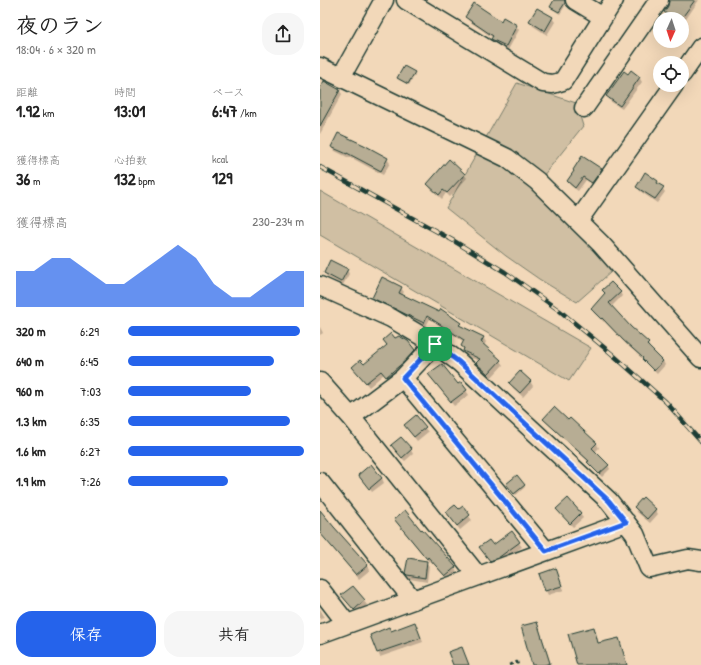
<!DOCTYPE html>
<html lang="ja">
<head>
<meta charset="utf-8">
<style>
  body { margin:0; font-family:"Patrick Hand","Klee One",sans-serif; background:#f6f6f6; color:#222; height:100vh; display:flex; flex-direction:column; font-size:15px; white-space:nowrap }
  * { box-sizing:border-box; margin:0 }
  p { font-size:13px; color:#767676 }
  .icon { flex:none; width:22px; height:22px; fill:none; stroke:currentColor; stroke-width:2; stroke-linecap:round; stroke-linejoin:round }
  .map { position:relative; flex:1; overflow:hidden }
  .side { display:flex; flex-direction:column; background:#fff; width:320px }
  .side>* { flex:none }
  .needle { width:26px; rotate:183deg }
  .controls { position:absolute; left:333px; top:12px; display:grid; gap:8px }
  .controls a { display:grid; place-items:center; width:36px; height:36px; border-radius:50%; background:#fff; box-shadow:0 4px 16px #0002; font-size:20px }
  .pin { position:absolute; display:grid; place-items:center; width:34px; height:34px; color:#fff; margin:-17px; border-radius:8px; box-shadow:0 2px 6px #0006 }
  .round { display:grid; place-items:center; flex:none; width:42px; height:42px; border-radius:16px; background:#f6f6f6 }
  .summary { display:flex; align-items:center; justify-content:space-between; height:68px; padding:0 16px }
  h1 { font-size:22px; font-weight:700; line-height:30px }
  .metrics { display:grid; grid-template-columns:repeat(3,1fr); gap:6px; height:68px; padding:4px 16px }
  .metrics div { display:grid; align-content:center }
  .metrics b { font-size:17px; font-weight:700 }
  .metrics small { font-size:11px; font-weight:400 }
  .metrics p { font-size:11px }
  .chart { height:112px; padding:8px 16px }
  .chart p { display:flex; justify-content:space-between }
  .chart svg { width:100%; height:72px; margin-top:4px; fill:#2563eb; opacity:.7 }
  .action { display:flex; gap:8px; margin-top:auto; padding:8px 16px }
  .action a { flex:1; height:46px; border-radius:16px; background:#2563eb; color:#fff; font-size:16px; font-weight:700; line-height:46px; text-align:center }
  .action a+a { background:#f6f6f6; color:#222 }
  ul { padding:0 16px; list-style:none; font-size:13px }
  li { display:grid; grid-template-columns:64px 48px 1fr; align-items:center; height:30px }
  li i { height:10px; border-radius:5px; background:#2563eb }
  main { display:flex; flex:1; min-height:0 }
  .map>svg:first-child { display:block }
  .green { fill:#d0bfa3; stroke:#787e6c }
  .shadow { fill:#0003 }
  .building { fill:#b7ad94; stroke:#1f3d34 }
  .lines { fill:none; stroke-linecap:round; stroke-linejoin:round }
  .minor-casing { stroke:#1f3d34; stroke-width:21 }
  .path { stroke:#1f3d34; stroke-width:2.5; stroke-dasharray:4 3; stroke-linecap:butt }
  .minor { stroke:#f2d8b9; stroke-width:18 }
  .rail-casing { stroke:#1f3d34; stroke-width:4.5 }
  .rail { stroke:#f2d8b9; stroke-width:3; stroke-dasharray:9; stroke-linecap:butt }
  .route-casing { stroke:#fff; stroke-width:8 }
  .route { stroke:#2563eb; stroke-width:5 }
</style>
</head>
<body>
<main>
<section class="side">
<div class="summary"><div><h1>夜のラン</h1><p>18:04 · 6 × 320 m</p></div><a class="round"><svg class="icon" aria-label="share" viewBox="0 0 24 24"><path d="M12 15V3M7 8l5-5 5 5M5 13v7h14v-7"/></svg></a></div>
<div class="metrics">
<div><p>距離</p><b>1.92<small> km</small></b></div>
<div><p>時間</p><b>13:01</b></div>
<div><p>ペース</p><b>6:47<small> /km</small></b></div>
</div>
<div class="metrics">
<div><p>獲得標高</p><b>36<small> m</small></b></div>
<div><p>心拍数</p><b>132<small> bpm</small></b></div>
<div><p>kcal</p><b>129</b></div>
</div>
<div class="chart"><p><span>獲得標高</span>230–234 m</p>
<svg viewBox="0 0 160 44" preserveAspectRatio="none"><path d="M0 44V22L10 22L20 14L30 14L40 22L50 30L60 30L70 22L80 14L90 6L100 14L110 30L120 38L130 38L140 30L150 22L160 22V44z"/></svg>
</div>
<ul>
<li><b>320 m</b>6:29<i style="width:98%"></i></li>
<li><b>640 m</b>6:45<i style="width:83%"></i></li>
<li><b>960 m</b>7:03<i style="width:70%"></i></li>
<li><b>1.3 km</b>6:35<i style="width:92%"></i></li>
<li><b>1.6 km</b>6:27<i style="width:100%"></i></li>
<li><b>1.9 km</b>7:26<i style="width:57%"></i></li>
</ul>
<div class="action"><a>保存</a><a>共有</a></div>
</section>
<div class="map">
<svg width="381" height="665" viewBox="0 0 381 665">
  <rect width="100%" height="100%" fill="#f2d8b9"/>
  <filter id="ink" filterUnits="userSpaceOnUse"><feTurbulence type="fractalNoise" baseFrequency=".025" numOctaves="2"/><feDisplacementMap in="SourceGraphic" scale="8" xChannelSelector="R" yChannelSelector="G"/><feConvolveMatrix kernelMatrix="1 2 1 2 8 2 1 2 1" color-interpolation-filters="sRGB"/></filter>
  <g filter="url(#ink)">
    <path class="green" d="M197,83L256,103L263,126L215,186L281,252L291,272L257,302L219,279L186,256L126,208Z
      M0,191L271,348L249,381L0,235Z"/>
    <path class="shadow" d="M236,0H238L244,4L245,6L240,14L232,9L231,7Z
      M350,0H379L362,25V19H349L350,18L347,16L345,12L349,6Z
      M218,9L232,18L235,22L227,35L213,26L210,21Z
      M146,17L196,26L199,30L188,50L175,43L172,39L173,38L149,21Z
      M94,73L95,75L89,85L79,80L78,78Z
      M309,75L319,77L322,82L302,109L290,101L288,96Z
      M0,90H19L22,94L0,134Z
      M12,147L67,159L70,163L63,175L30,157L29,158L15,151Z
      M281,170L283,174L274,186L266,180L258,191L250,185L248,182Z
      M144,174L147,178L130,197L126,193L122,199L111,189L108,185Z
      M338,182L345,192L337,203L320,191L318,187Z
      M27,269L29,274L23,285L7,277L5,273Z
      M81,288L84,292L82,295L140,324L142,328L163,337L166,342L164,346L180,361L183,365L171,378L159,368L157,363L159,361L146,356L142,346L144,342L110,319L106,326L56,302L53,298Z
      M283,290L300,292L302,296L291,307L310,328L328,344L330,348L329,349L343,361L345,365L337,374L326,363L323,359L306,344L284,321V322L274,313L272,309L286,294Z
      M0,327L3,333L0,335Z
      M75,340L94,351L97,355L69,380L64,374L49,387L36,371L44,366L67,346L64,341Z
      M112,379L138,386L141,383L149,395L134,406Z
      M210,381L213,386L203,397L193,388L190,383Z
      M96,417L108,432L97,441L85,426Z
      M224,419L248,422L250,420L277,444L279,448L275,452L288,465L290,469L282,477L271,466L269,462L227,423Z
      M72,446L91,450L93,454L85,461L74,450Z
      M39,475L62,478L64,483L52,492Z
      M204,485L205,487L196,495L188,486Z
      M248,500L260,514L263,518L253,527L240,513L238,509Z
      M315,507L335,509L338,514L330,523L317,512Z
      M142,508L152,520L140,530L127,513L139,511Z
      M0,511L47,565L50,570L39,579L0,532Z
      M75,519L101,531L135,568L137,572L128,580L110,560L109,562L78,524Z
      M192,533L202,547L180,562L173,564L163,552L173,547Z
      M106,562L109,566L107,582L90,579L86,573Z
      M236,569L238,574L244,590L228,595L226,591L220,574Z
      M33,587L47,605L37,614L23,596Z
      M0,609L4,616L0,620Z
      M217,623L219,627L231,665H213Z
      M97,628L103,642L60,657L51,635Z"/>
    <path class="building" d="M234,0H245V3L239,12L230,7Z
      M349,0H375L361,19H354L344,12L348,6Z
      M154,3L181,21L183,17L197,25L186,46L171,39L173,36L145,17Z
      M217,8L233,17L225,31L209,21Z
      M84,66L95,72L88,84L77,78Z
      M311,70L320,77L300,106L286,96L304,71L308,74Z
      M4,81L20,90L0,126V88Z
      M18,133L44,145L68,158L61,171L27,153V154L11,147Z
      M262,156L282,169L272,183L263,177L255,188L247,181L254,171L253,170Z
      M129,159L145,174L127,193L123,190L119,195L107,184Z
      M325,172L338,181L337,183L344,187L335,199L316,187L318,184Z
      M10,260L28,269L21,282L4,273Z
      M62,277L82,287L79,293L119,312L121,309L141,323L139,325L164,337L161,342L181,360L168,374L156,363L160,359L143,351L144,348L141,346L144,340L107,316L104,323L52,298Z
      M291,282L301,292L289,303L311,327L329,343L327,345L343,361L334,371L322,359L323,358L303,340L282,318L281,319L271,309L285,293L282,290Z
      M71,333L75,338L79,336L88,341L95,350L85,361L66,377L61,371L46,383L32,367L40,360L44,364L67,345L63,340Z
      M122,364L138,384L141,382L147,390L131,402L108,374Z
      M200,371L211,381L200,393L189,383Z
      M234,407L248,420L250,418L277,443L272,448L289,465L279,474L267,462L269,461L223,419Z
      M96,415L106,427L94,437L84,425Z
      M81,437L92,449L82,458L71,445Z
      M51,464L62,478L49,489L38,475Z
      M197,475L205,485L194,494L186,484Z
      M323,497L336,509L327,519L314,507Z
      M248,498L261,513L250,524L236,509Z
      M135,505L139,509L143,506L150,515L137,526L126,512Z
      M0,510L14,527L48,565L36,575L0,533Z
      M85,510L101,530L102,529L136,567L125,576L108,557L107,559L74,519Z
      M192,531L200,542L178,558L170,561L159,547L169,540L173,545Z
      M88,558L107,561L105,578L87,575L85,573Z
      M236,568L242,586L225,591L219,574Z
      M33,586L45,600L34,610L21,595Z
      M95,622L101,638L57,653L50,635L69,627L71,631Z
      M217,622L230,663L224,665H212L201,626Z
      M274,627L278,643L299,638L307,665H257L248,634Z
      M142,647L149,665H133L128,652Z"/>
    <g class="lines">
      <defs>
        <path id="minor" d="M86,0L223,83L233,84L243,81L294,0
          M255,0L283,17
          M0,67L187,158L217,181L281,244L381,358
          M362,74L381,47
          M21,77L64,0
          M264,108L339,0
          M258,221L354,85
          M0,286L71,318L115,344L139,362L289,501L315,534L329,568L368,559L381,561
          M83,378L226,551
          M0,382L31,417L158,576
          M31,417L83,378L115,344
          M0,482L93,600
          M0,589L27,624
          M0,634L306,522"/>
      </defs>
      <use href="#minor" class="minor-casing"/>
      <path class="path" d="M189,665L197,662L198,665"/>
      <use href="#minor" class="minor"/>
      <defs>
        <path id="rail" d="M0,167L134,241L185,272L240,311L292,354L346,402L381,442"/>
      </defs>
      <use href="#rail" class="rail-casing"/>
      <use href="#rail" class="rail"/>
    </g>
  </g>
  <g class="lines" filter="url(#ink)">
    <defs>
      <path id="route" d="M115,344L139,362L289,501L306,522L226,551L83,378Z"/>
    </defs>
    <use href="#route" class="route-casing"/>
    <use href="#route" class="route"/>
  </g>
</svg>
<div class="controls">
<a><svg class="needle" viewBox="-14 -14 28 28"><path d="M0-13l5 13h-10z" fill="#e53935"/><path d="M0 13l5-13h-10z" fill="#767676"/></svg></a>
<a><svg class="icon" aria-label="locate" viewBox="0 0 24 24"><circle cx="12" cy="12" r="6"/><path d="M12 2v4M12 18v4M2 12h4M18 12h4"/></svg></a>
</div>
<div class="pin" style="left:115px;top:344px;background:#1e9e55"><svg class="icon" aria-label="arrive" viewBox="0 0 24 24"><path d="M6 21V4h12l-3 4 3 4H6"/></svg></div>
</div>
</main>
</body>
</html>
